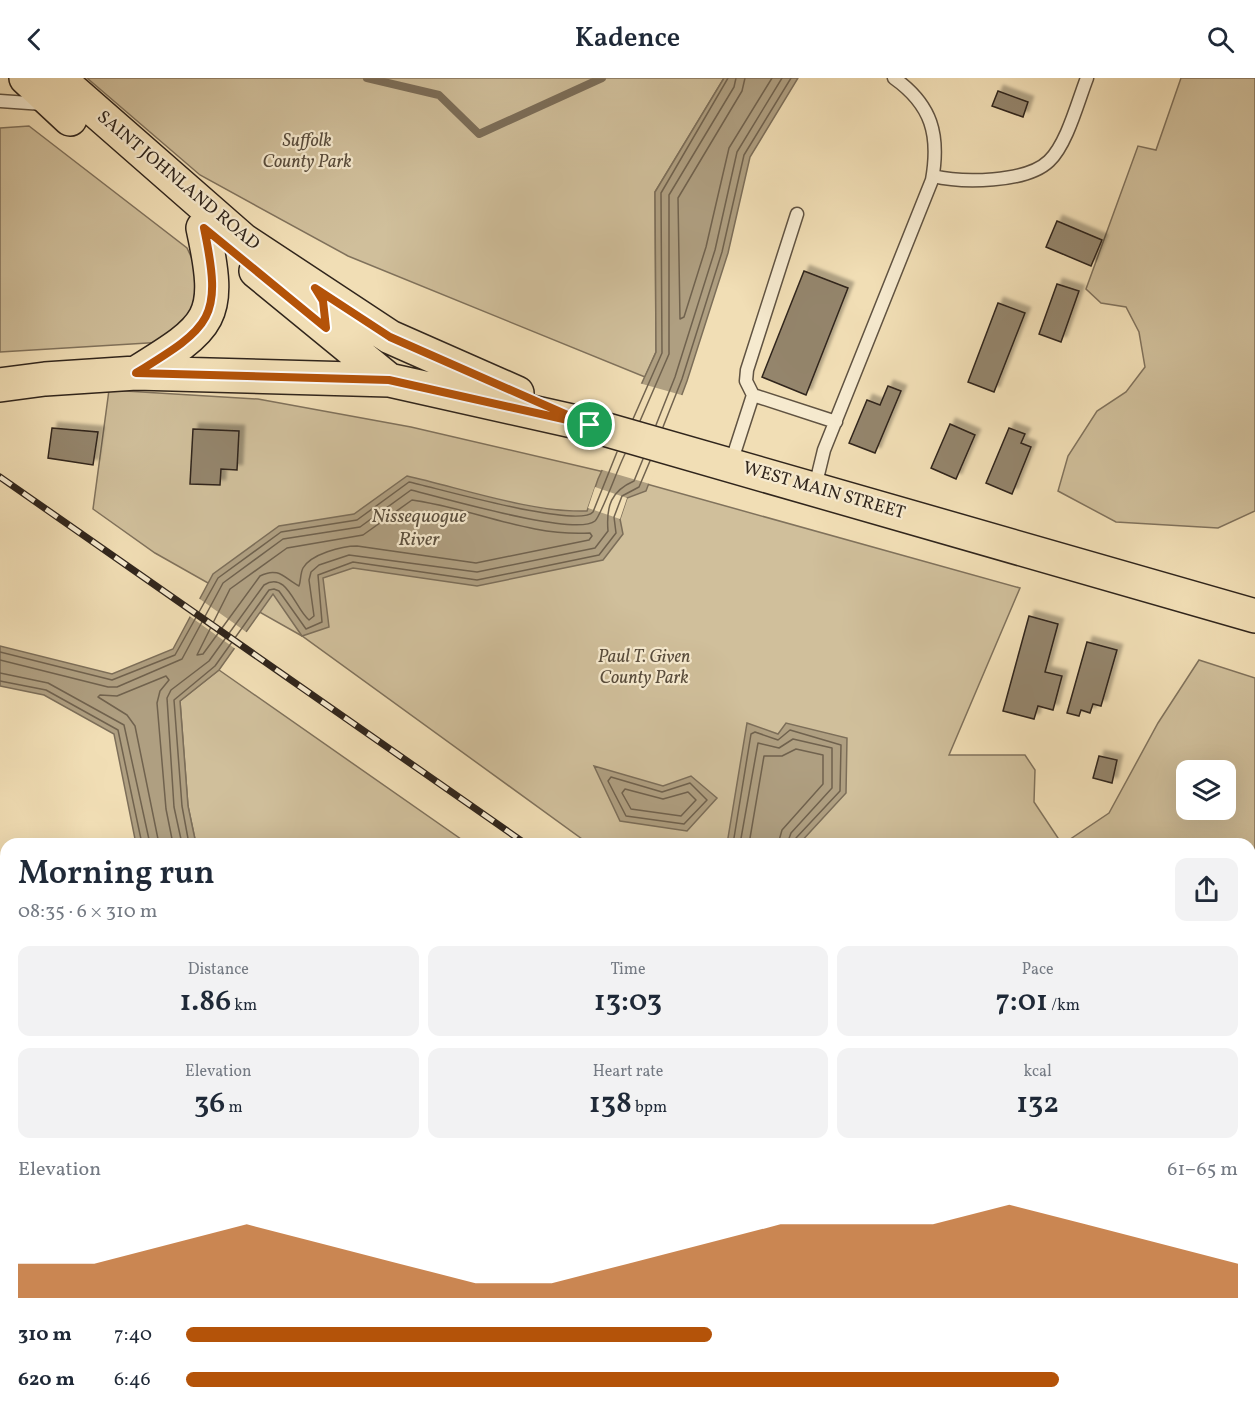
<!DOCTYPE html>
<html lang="en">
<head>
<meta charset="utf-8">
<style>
  body { margin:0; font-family:Vollkorn,serif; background:#f2f2f3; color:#1f2937; height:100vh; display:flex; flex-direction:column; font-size:22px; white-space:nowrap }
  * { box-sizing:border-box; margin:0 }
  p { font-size:20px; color:#747a83 }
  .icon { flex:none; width:33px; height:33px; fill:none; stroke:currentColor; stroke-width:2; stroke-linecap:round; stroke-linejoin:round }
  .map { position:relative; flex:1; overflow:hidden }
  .details { position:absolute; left:0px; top:760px; width:1256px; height:578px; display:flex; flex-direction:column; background:#fff; border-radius:18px 18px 0 0; box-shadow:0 6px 24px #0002 }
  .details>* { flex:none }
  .fabs { position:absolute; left:1176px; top:682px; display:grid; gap:12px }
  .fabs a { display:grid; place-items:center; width:60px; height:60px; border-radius:12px; background:#fff; box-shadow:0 6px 24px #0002; font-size:30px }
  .pin { position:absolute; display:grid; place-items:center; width:51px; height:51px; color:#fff; margin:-26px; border:3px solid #fff; border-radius:50%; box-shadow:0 2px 6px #0007 }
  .round { display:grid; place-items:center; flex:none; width:63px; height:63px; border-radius:12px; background:#f2f2f3 }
  .overview { display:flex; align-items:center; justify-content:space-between; height:102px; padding:0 18px }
  h1 { font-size:33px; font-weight:600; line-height:45px }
  .figures { display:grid; grid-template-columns:repeat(3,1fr); gap:9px; height:102px; padding:6px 18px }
  .figures div { display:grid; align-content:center; border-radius:12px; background:#f2f2f3; text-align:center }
  .figures b { font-size:30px; font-weight:600 }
  .figures small { font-size:16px; font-weight:400 }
  .figures p { font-size:16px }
  .chart { height:168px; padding:12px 18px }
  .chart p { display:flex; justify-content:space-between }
  .chart svg { width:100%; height:108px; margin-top:6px; fill:#b45309; opacity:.7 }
  ul { padding:0 18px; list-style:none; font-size:20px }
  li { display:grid; grid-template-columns:96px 72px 1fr; align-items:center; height:45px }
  li i { height:15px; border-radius:8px; background:#b45309 }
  header { display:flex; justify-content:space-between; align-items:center; height:78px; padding:0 18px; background:#fff; font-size:27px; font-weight:600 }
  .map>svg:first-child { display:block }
  .green { fill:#d0bf9b; stroke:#80725c; stroke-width:1.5; fill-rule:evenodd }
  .water { fill:#af9f81; stroke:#7c6e59; stroke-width:1.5 }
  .pier { fill:#f1deb5 }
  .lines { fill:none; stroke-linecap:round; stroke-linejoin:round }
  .shore { stroke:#70624e; stroke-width:1.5 }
  .stream { stroke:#7c6e59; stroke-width:8 }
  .building { fill:#94856c; stroke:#30251c; stroke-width:1.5; filter:url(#shadow) }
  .lane-casing { stroke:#605342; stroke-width:15 }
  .primary-casing { stroke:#30251c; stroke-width:36 }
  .lane { stroke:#f6eacf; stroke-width:12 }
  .primary { stroke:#f1deb5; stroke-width:33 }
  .rail-casing { stroke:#30251c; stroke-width:7 }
  .rail { stroke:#f6eacf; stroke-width:4.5; stroke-dasharray:14; stroke-linecap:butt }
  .route-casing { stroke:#fff; stroke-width:12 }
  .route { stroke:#b45309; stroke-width:8 }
  .labels { text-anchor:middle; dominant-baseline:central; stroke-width:4.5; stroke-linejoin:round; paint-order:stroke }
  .park-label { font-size:18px; font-style:italic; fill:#584c3c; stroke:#f6eacf }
  .street-label { font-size:18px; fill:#30251c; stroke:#f6eacf }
  .water-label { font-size:20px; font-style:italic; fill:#5c503f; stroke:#f6eacf }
</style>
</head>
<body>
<header><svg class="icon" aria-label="back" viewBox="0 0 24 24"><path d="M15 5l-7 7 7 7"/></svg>Kadence<svg class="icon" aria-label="search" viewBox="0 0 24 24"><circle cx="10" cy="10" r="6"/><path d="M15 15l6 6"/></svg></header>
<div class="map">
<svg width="1255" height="1337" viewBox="0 0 1255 1337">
  <defs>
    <filter id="shadow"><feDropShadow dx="5.5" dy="-5.5" stdDeviation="1.5" flood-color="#0004"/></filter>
  </defs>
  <rect width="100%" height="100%" fill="#f1deb5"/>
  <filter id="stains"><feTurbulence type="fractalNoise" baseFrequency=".00333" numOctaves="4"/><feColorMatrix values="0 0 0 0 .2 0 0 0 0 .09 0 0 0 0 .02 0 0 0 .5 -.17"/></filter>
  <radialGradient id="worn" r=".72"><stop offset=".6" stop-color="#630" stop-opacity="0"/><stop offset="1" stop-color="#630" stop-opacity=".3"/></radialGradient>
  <path class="green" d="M87,0H724L655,114L656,274L645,299L348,178L200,97Z
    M1181,0H1255V433L1218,450L1116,444L1058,413L1068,378L1097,333L1126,314L1145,289L1139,254L1126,229L1101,225L1086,211L1138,68L1156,72Z
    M29,48L187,170L204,206L196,243L164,264L0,274V50Z
    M109,312L258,321L411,349L600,393L1020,510L949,677H1025L1035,692L1034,724L1062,766H589L302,558L155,475L93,431Z
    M1199,582L1255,600V1176L1250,1172V766H1063L1109,735L1158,645ZM1186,693H1226V732H1186Z
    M219,592L468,766H196L188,728L180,623Z
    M1250,1314L1255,1318V1337H754L748,1332H1250Z
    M74,1332H679L674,1337H74Z"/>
  <path class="water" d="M724,0H798L750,79L728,175L687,303L646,413L627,420L620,441L623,456L603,482L477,508L353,490L323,500L329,549L302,558L273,516L219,592L180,623L188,728L196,766H136L114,656L44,617L0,608V568L112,596L173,571L213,496L279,448L354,436L407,398C461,410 532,435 587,433L598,401L656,274L655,114Z
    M747,645L778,656L786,645L847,660L846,715L799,766H727Z
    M594,688L663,708L691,698L717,720L687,753L620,743Z"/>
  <path class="pier" d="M639,305L685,318L650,406L599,391Z
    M595,409L627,420L620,441L588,430Z
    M197,519L249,556L237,572L188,537Z"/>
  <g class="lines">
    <path class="shore" d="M745,0L742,13L678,120L680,241L684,239L706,169L729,70L772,0
      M633,341L662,275L661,115L728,0
      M640,343L669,276V117L734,9L736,0
      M656,347L675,299L715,172L737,74L782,0
      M663,349L682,301L722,174L744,77L791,0
      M412,422C472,430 529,459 590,455L592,458L589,462L476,485L357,468C342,468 311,476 303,490C300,496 301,503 299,508C285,501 279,488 260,498L203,576L197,577L230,511L287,470L363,457Z
      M0,574L112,602L175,577L218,500L281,454L357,442L409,404C437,410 578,451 593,434L617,374
      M0,582L108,609H117L182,581L223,505L283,461L360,449L411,412C441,419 575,459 595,443C601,438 619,387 625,376
      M0,595L48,605L124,647L150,766
      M0,603L46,612L118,652L142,766
      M611,699L662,714L690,705L707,722L684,746L626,738L608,703Z
      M625,711L663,721L688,714L696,722L681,738L631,731L622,715Z
      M159,766L135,648L127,637L98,619L100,617L117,618L166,598L169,602L160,613L157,625L166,731L173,766
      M182,766L174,729L167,620L171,612L209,583L264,507C287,492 295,531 309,542L314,538L309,502L311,494L319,487L349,477L477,494L595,470L608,453C606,428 611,413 634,403L643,381
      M189,766L182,728L174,622L215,588L269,512L274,511L279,513L306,551L322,544L318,497L353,484L477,502L599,477L616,455L614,439L622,418L639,409L650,383
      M733,766L751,656L755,654L778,662L790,652L841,667L840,713L796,760L795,766
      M740,766L758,665L779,670L793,661L832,670V710L791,755L787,766
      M749,766L764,678H782L796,671L823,677V706L782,752L778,766"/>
    <path class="stream" d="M367,0L439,17L479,56L602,0
      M0,1045L6,1042"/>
  </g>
  <path class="building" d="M998,13L1028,24L1023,39L992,28Z
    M1057,143L1102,162L1091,188L1046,169Z
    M804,193L848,210L806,317L762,299Z
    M1057,206L1079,213L1061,264L1039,256Z
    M998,225L1025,235L994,314L968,304Z
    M888,308L901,313L875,375L849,365L867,322L880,327Z
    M950,346L975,357L956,401L931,390Z
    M52,350L98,354L93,387L48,380Z
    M1009,350L1025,356L1021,365L1031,369L1012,416L986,405Z
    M193,351L239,353L237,392L221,391L220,407L190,406Z
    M1029,538L1058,546L1045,594L1062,598L1053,632L1038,628L1034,641L1003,633Z
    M1087,564L1117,572L1101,628L1093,626L1090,635L1081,632L1079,638L1067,635Z
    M1099,678L1117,682L1112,705L1093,700Z
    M6,1234V1283L0,1284V1235Z"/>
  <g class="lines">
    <defs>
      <path id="lane" d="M0,23L43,26
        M933,98C962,105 1026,105 1049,83C1067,66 1078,23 1087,0
        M753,317L836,344
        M731,385L753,317L746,303L747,292L797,136
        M815,409L824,372L932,102C940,57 932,27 894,0"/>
      <path id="primary" d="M26,0L70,41
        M58,0L243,162L390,259L517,315
        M256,193L389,302
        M136,295C212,248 223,241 203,150
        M0,307L45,301L136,295L389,302L590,347L1255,538"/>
    </defs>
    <use href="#lane" class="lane-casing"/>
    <use href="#primary" class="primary-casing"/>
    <use href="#lane" class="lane"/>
    <use href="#primary" class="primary"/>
    <defs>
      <path id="rail" d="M0,399L526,766
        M1250,1277L1255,1281"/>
    </defs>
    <use href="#rail" class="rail-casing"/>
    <use href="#rail" class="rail"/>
  </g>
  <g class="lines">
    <defs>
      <path id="route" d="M204,150L326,250L323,223L315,210L390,259L590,347L389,302L136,295C212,248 223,241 204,150Z"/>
    </defs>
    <use href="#route" class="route-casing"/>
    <use href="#route" class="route"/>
  </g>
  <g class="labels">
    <g class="park-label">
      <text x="307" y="63">Suffolk<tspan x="307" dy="21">County Park</tspan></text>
      <text x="644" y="579">Paul T. Given<tspan x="644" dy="21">County Park</tspan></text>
    </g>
    <g class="street-label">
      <text transform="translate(178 103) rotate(40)">SAINT JOHNLAND ROAD</text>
      <text transform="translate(824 413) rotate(16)">WEST MAIN STREET</text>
    </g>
    <g class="water-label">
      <text x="419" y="439">Nissequogue<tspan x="419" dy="23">River</tspan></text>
    </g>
  </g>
  <rect width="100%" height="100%" filter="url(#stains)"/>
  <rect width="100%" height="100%" fill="url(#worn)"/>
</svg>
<div class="fabs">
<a><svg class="icon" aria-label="layers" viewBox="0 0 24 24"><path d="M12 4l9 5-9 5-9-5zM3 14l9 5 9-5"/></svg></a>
</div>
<div class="pin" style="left:590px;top:347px;background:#1e9e55"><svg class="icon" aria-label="arrive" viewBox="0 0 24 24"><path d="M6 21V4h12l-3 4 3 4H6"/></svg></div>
<section class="details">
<div class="overview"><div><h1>Morning run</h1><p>08:35 · 6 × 310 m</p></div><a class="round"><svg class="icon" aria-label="share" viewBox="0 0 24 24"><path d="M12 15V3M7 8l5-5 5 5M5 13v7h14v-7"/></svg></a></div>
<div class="figures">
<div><p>Distance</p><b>1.86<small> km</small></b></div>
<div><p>Time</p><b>13:03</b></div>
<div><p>Pace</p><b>7:01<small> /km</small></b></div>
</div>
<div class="figures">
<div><p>Elevation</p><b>36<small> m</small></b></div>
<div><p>Heart rate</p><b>138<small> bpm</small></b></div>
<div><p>kcal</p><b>132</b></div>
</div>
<div class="chart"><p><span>Elevation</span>61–65 m</p>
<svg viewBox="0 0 160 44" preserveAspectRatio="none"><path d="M0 44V30L10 30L20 22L30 14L40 22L50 30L60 38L70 38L80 30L90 22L100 14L110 14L120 14L130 6L140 14L150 22L160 30V44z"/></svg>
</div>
<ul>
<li><b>310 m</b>7:40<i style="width:50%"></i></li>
<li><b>620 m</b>6:46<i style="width:83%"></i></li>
</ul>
</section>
</div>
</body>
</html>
